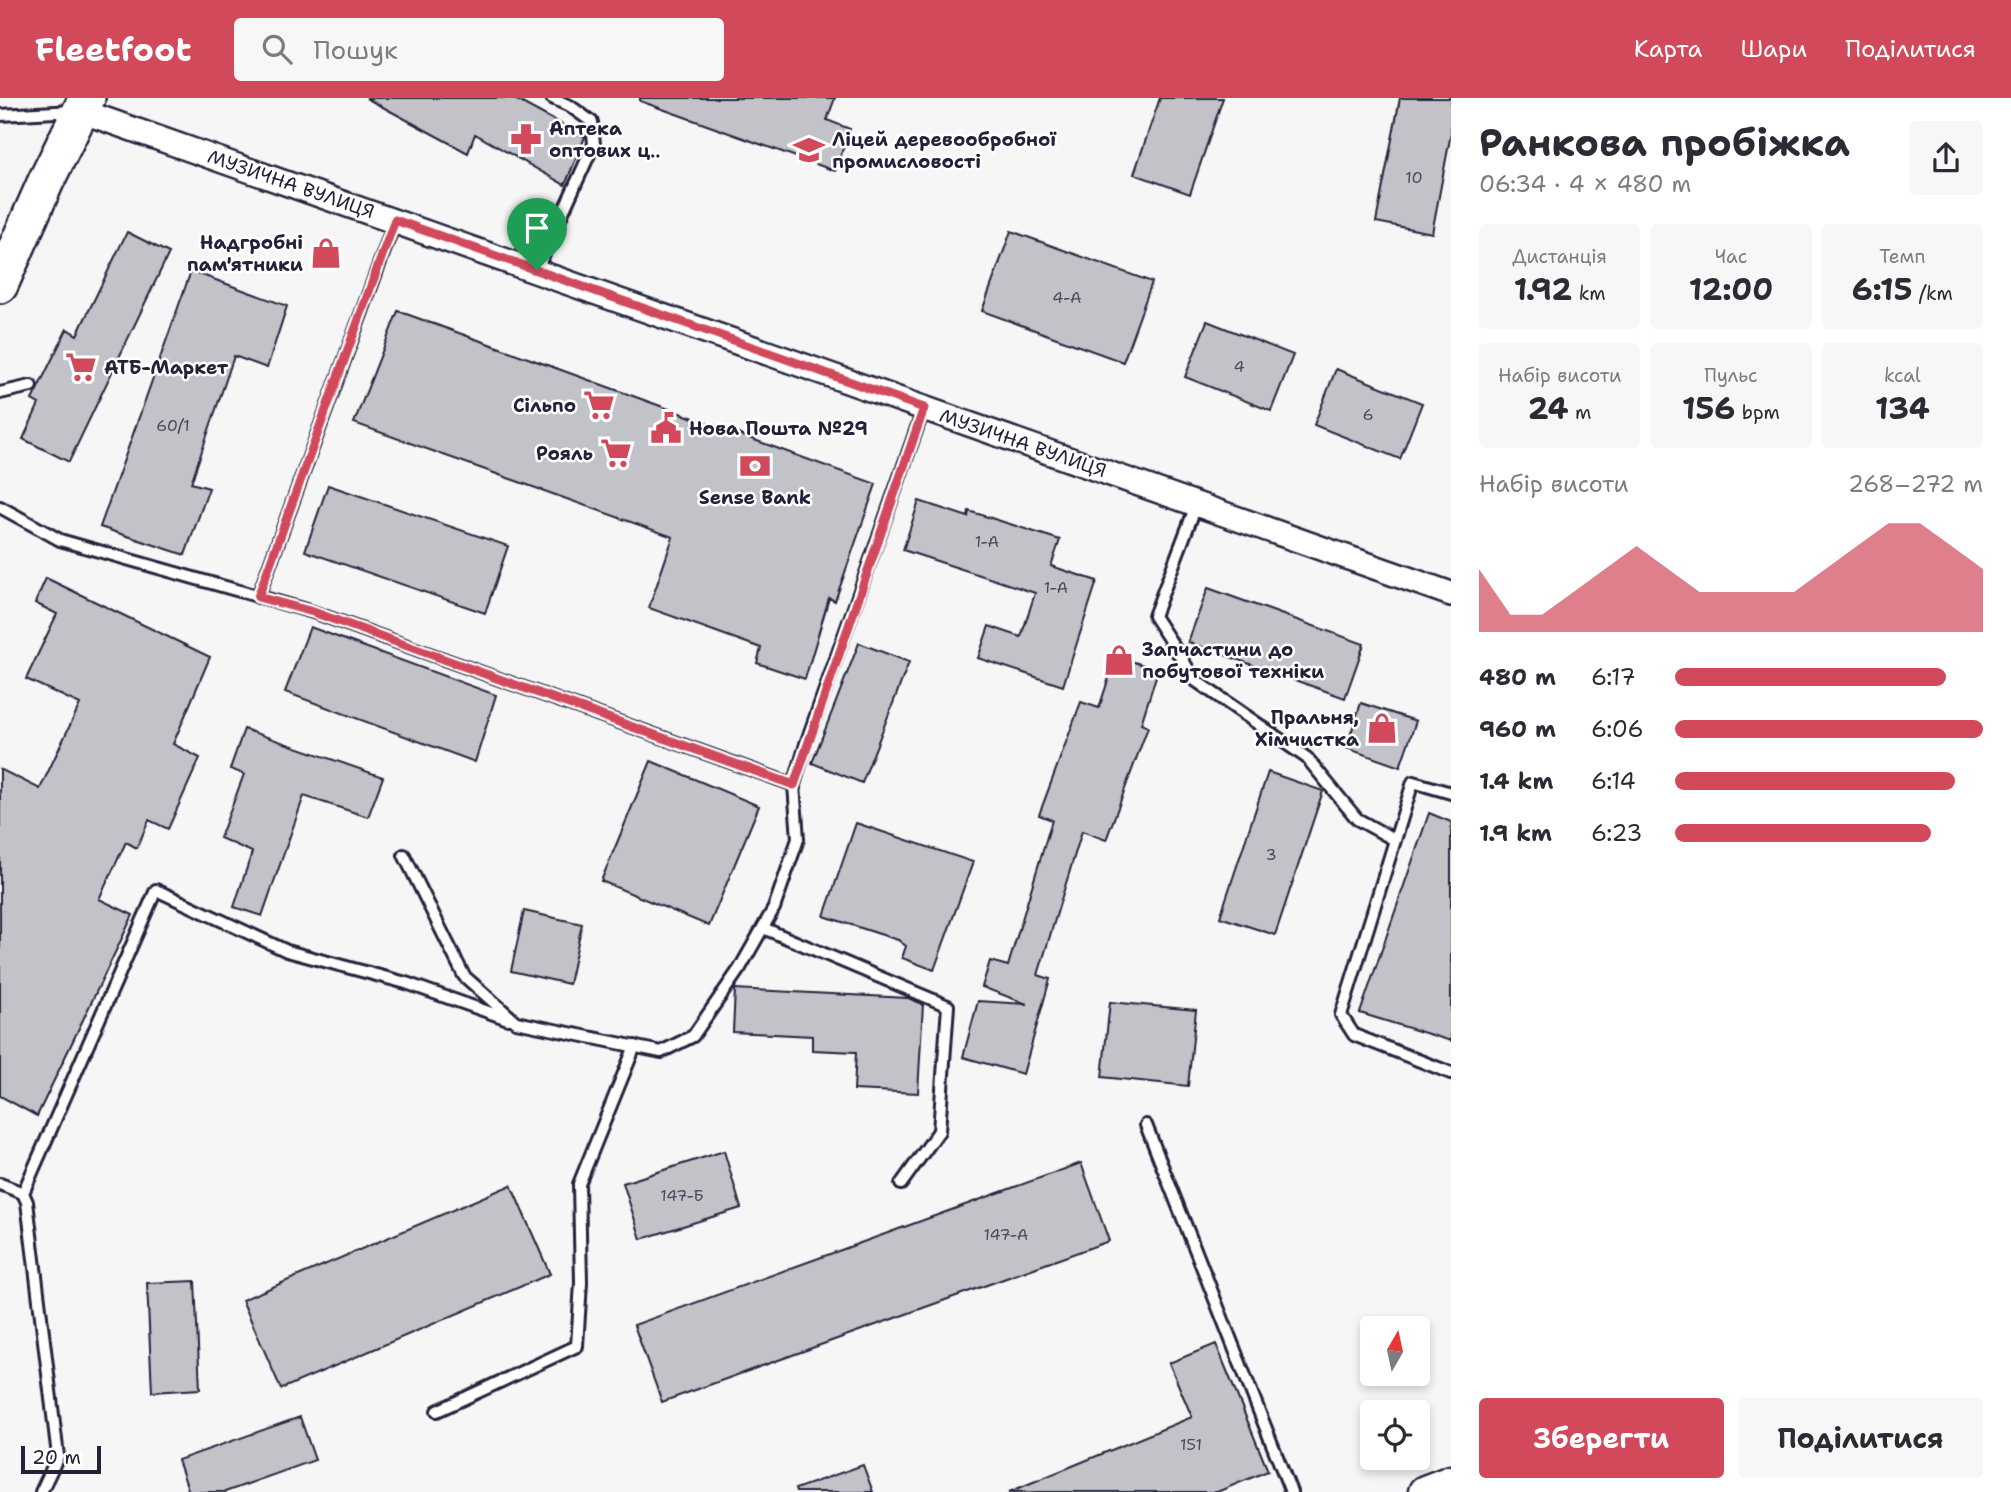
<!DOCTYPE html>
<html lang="uk">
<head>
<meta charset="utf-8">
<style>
  body { margin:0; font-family:"Shantell Sans",sans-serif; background:#f7f7f7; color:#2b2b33; height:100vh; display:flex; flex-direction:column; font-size:26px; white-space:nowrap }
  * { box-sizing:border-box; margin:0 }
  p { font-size:23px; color:#7c7c81 }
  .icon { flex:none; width:38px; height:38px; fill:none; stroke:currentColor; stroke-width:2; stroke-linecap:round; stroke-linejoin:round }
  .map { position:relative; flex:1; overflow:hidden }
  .side { display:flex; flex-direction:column; background:#fff; width:560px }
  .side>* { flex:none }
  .needle { width:46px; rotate:9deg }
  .fabs { position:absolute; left:1360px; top:1218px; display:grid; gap:14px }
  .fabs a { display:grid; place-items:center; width:70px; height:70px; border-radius:7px; background:#fff; box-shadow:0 4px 10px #0003; font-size:35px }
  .scale { position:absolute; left:21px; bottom:18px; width:80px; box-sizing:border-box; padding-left:7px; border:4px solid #22223b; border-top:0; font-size:19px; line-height:24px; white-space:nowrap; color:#22223b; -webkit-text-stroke:5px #fff; paint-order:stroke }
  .pin { position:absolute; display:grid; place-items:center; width:60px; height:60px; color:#fff; margin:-72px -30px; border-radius:50% 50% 50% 0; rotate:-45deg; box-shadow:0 0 7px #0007 }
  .pin .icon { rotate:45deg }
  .round { display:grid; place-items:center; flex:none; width:74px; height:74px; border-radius:7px; background:#f7f7f7 }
  .summary { display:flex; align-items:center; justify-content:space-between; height:119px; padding:0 28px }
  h1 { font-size:38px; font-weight:700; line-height:52px }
  .metrics { display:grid; grid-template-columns:repeat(3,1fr); gap:10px; height:119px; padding:7px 28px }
  .metrics div { display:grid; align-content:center; border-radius:7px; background:#f7f7f7; text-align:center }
  .metrics b { font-size:30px; font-weight:700 }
  .metrics small { font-size:19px; font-weight:400 }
  .metrics p { font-size:19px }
  .chart { height:196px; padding:14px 28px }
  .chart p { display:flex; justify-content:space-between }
  .chart svg { width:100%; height:126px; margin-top:7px; fill:#d1495b; opacity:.7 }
  .button { display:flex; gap:14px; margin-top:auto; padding:14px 28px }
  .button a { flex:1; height:80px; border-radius:7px; background:#d1495b; color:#fff; font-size:28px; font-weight:700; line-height:80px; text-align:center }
  .button a+a { background:#f7f7f7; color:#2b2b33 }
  ul { padding:0 28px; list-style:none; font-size:23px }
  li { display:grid; grid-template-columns:112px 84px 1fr; align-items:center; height:52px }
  li i { height:18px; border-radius:9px; background:#d1495b }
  header { display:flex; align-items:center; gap:42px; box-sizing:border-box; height:98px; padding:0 35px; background:#d1495b; color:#fff }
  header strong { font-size:33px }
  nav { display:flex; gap:38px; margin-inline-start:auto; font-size:24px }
  .search { width:490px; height:63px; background:#f7f7f7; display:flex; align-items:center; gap:18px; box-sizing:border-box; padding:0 24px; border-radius:7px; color:#7c7c81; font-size:26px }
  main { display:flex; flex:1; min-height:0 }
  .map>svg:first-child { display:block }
  .building { fill:#c2c2c9; stroke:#22223b; stroke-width:2 }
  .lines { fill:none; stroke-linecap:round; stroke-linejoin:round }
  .lane-casing { stroke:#22223b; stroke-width:16 }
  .street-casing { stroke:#22223b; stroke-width:28 }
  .secondary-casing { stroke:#22223b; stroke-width:37 }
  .primary-casing { stroke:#22223b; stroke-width:40 }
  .lane { stroke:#fff; stroke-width:10 }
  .street { stroke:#fff; stroke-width:23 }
  .secondary { stroke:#fff; stroke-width:32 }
  .primary { stroke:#fff; stroke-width:35 }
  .route-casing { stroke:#fff; stroke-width:14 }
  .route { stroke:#d1495b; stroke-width:9 }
  .labels { text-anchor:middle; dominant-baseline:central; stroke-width:5; stroke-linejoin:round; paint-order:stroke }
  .number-label { font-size:16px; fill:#4a4a5e }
  .poi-label { font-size:19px; font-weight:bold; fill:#22223b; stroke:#fff; text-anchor:start }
  .street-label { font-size:19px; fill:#22223b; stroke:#fff }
</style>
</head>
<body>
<header>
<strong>Fleetfoot</strong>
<div class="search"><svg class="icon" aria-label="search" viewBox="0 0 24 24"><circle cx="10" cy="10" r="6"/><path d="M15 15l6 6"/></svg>Пошук</div>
<nav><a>Карта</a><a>Шари</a><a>Поділитися</a></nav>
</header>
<main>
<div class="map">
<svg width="1451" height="1394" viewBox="0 0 1451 1394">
  <rect width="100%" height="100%" fill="#f6f6f7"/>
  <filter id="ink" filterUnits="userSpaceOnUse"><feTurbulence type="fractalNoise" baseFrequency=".0143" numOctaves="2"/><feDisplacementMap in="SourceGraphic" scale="14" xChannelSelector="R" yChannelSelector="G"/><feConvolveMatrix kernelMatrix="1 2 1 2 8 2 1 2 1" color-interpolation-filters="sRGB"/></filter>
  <g filter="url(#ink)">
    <path class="building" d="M366,0H513L585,39L565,87L475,36L468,55Z
      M640,0H835L827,22L850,31L835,73L640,3Z
      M1160,0H1223L1190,96L1134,76Z
      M1400,0H1451V35L1432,135L1376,124Z
      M1011,133L1152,184L1123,264L982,213Z
      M127,134L169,155L69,364L23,341L39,306L32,302L67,231L77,237Z
      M191,173L287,208L267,270L234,258L191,385L209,390L185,457L100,429Z
      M398,213L876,386L835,503L829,500L805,581L757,565L761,550L649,510L673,439L354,325Z
      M1207,223L1293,257L1271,313L1185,279Z
      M1336,271L1422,305L1400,361L1314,327Z
      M328,387L508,448L485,515L305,453Z
      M919,403L968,419L969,413L1060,442L1051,468L1097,483L1063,588L978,560L989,528L1021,539L1035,495L903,452Z
      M46,480L210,559L173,646L200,660L168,731L149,722L137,750L126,744L99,801L133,817L37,1018L0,998V671L40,691L80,606L26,581L57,516L35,505Z
      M1208,490L1364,546L1345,600L1188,544Z
      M310,529L496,597L475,664L285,594Z
      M859,545L909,564L862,685L812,665Z
      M1116,558L1158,572L1141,626L1148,629L1106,742L1082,733L1038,877L1050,881L1023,976L963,959L978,903L1027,906L982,889L990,863L1008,868L1052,722L1039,717L1081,604L1099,610Z
      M1361,605L1416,623L1400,669L1346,650Z
      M244,631L383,679L368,719L304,698L262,818L234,809L252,754L220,740L244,676L230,671Z
      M651,663L759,708L709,828L601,783Z
      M1268,674L1323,693L1275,837L1220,819Z
      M1429,715L1451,724V943L1360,915Z
      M856,725L973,764L934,872L902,860L906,848L898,842L824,818Z
      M524,813L582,826L569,886L511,873Z
      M735,891L908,900L923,906L918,995L854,992L856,954L812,952V938L733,934Z
      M1110,904L1196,912L1188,988L1102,979Z
      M724,1053L741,1110L641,1141L623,1085Z
      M1081,1065L1109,1143L662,1304L634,1227Z
      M511,1087L550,1176L281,1291L242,1202Z
      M195,1183L200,1291L152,1294L147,1185Z
      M1216,1246L1268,1373L1217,1394H1009L1192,1319L1169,1265Z
      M300,1319L315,1362L225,1394H189L178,1362Z
      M863,1367L873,1394H796L795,1391Z"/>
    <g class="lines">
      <defs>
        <path id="lane" d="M0,17L74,13
          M537,171L594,46L592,24L570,8L552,0
          M0,295L31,288
          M1197,405L1154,518L1196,583L1307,660L1357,721L1395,742
          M0,409L60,442L313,514L794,687
          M258,499L395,123
          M1451,695L1413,684L1341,917L1354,937L1451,975
          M404,757L464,878L516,924L661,954L693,938L740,870L774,810L798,741L794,687L806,646L924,310
          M763,830L948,908L939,1033L901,1086
          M1146,1027L1291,1394
          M0,1086L23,1095L156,792L287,853L406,885L508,921
          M23,1095L27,1104L58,1358L41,1394
          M437,1313L577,1248L581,1185L579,1086L635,948"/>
        <path id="street" d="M81,13L1451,496"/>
        <path id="secondary" d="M1425,1394L1451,1384"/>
        <path id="primary" d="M0,187L46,83L87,0"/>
      </defs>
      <use href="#lane" class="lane-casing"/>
      <use href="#street" class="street-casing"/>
      <use href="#secondary" class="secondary-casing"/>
      <use href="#primary" class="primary-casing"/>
      <use href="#lane" class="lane"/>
      <use href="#street" class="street"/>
      <use href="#secondary" class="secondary"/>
      <use href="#primary" class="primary"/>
    </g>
  </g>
  <g class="lines" filter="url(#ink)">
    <defs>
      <path id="route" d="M395,122L924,310L794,687L313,514L258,499Z"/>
    </defs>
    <use href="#route" class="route-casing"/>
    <use href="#route" class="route"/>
  </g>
  <defs>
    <symbol id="pharmacy-bare" viewBox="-9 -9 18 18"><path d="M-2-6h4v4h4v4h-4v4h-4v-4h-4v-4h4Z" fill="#d1495b" stroke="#fff" stroke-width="2.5" paint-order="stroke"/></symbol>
    <symbol id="school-bare" viewBox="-9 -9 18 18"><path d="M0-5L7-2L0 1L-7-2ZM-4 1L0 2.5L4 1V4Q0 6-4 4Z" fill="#d1495b" stroke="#fff" stroke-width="2.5" paint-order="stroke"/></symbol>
    <symbol id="shop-bare" viewBox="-9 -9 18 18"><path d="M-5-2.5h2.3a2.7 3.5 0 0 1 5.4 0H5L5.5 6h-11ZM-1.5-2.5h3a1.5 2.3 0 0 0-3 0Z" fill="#d1495b" stroke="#fff" stroke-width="2.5" paint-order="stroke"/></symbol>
    <symbol id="supermarket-bare" viewBox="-9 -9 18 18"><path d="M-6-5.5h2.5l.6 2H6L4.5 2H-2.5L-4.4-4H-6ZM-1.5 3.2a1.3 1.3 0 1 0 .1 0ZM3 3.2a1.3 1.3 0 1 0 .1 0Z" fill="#d1495b" stroke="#fff" stroke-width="2.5" paint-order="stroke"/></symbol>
    <symbol id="civic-bare" viewBox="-9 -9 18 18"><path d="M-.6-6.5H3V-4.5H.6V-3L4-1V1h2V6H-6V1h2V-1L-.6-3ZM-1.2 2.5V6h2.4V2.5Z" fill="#d1495b" stroke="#fff" stroke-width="2.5" paint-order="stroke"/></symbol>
    <symbol id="bank-bare" viewBox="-9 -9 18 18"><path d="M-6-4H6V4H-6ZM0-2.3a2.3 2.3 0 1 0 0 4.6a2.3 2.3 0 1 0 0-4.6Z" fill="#d1495b" stroke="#fff" stroke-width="2.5" paint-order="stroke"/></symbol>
  </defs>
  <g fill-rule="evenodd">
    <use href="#pharmacy-bare" x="504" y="19" width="44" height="44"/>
    <use href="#school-bare" x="787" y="30" width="44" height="44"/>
    <use href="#shop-bare" x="304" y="133" width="44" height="44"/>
    <use href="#supermarket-bare" x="59" y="247" width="44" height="44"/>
    <use href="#supermarket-bare" x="577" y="285" width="44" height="44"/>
    <use href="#civic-bare" x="644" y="308" width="44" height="44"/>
    <use href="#supermarket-bare" x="594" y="333" width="44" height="44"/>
    <use href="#bank-bare" x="733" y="346" width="44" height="44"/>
    <use href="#shop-bare" x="1097" y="540" width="44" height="44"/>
    <use href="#shop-bare" x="1360" y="608" width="44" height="44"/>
  </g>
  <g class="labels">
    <g class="number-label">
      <text x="1414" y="79">10</text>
      <text x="1067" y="199">4-А</text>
      <text x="1239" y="268">4</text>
      <text x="1368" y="316">6</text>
      <text x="173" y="327">60/1</text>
      <text x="987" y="443">1-А</text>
      <text x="1056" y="489">1-А</text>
      <text x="1271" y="756">3</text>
      <text x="682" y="1097">147-Б</text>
      <text x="1006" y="1136">147-А</text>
      <text x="1191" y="1346">151</text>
    </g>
    <g class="poi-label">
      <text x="549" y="30">Аптека<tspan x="549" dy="22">оптових ц‥</tspan></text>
      <text x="832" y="41">Ліцей деревообробної<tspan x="832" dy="22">промисловості</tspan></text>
      <text x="303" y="144" text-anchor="end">Надгробні<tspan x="303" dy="22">пам'ятники</tspan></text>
      <text x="104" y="269">АТБ-Маркет</text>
      <text x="576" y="307" text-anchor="end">Сільпо</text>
      <text x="689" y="330">Нова Пошта №29</text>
      <text x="593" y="355" text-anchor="end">Рояль</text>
      <text x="755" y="399" text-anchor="middle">Sense Bank</text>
      <text x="1142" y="551">Запчастини до<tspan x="1142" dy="22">побутової техніки</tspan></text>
      <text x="1359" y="619" text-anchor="end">Пральня,<tspan x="1359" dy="22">Хімчистка</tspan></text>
    </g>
    <g class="street-label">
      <text transform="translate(291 86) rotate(19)">МУЗИЧНА ВУЛИЦЯ</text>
      <text transform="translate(1023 345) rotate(19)">МУЗИЧНА ВУЛИЦЯ</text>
    </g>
  </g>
</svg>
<div class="fabs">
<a><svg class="needle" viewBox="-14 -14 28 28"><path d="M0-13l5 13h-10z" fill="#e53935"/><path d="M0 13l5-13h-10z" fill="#7c7c81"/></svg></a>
<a><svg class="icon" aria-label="locate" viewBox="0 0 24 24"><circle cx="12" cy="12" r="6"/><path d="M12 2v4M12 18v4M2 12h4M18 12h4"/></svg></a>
</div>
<div class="scale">20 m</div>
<div class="pin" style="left:537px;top:172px;background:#1e9e55"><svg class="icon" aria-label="arrive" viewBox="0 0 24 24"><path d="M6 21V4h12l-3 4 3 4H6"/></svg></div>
</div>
<section class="side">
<div class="summary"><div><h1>Ранкова пробіжка</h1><p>06:34 · 4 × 480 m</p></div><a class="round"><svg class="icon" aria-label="share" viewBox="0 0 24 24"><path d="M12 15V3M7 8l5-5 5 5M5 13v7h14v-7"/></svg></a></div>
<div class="metrics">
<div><p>Дистанція</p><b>1.92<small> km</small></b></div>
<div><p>Час</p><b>12:00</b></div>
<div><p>Темп</p><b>6:15<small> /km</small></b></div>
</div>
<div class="metrics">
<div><p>Набір висоти</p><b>24<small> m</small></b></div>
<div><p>Пульс</p><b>156<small> bpm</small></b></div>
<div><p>kcal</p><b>134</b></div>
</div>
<div class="chart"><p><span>Набір висоти</span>268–272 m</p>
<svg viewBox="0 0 160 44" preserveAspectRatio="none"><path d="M0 44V22L10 38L20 38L30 30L40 22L50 14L60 22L70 30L80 30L90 30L100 30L110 22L120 14L130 6L140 6L150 14L160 22V44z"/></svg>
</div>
<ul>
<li><b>480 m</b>6:17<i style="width:88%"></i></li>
<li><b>960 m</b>6:06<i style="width:100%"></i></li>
<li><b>1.4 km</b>6:14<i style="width:91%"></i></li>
<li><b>1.9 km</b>6:23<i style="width:83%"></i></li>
</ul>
<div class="button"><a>Зберегти</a><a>Поділитися</a></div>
</section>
</main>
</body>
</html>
